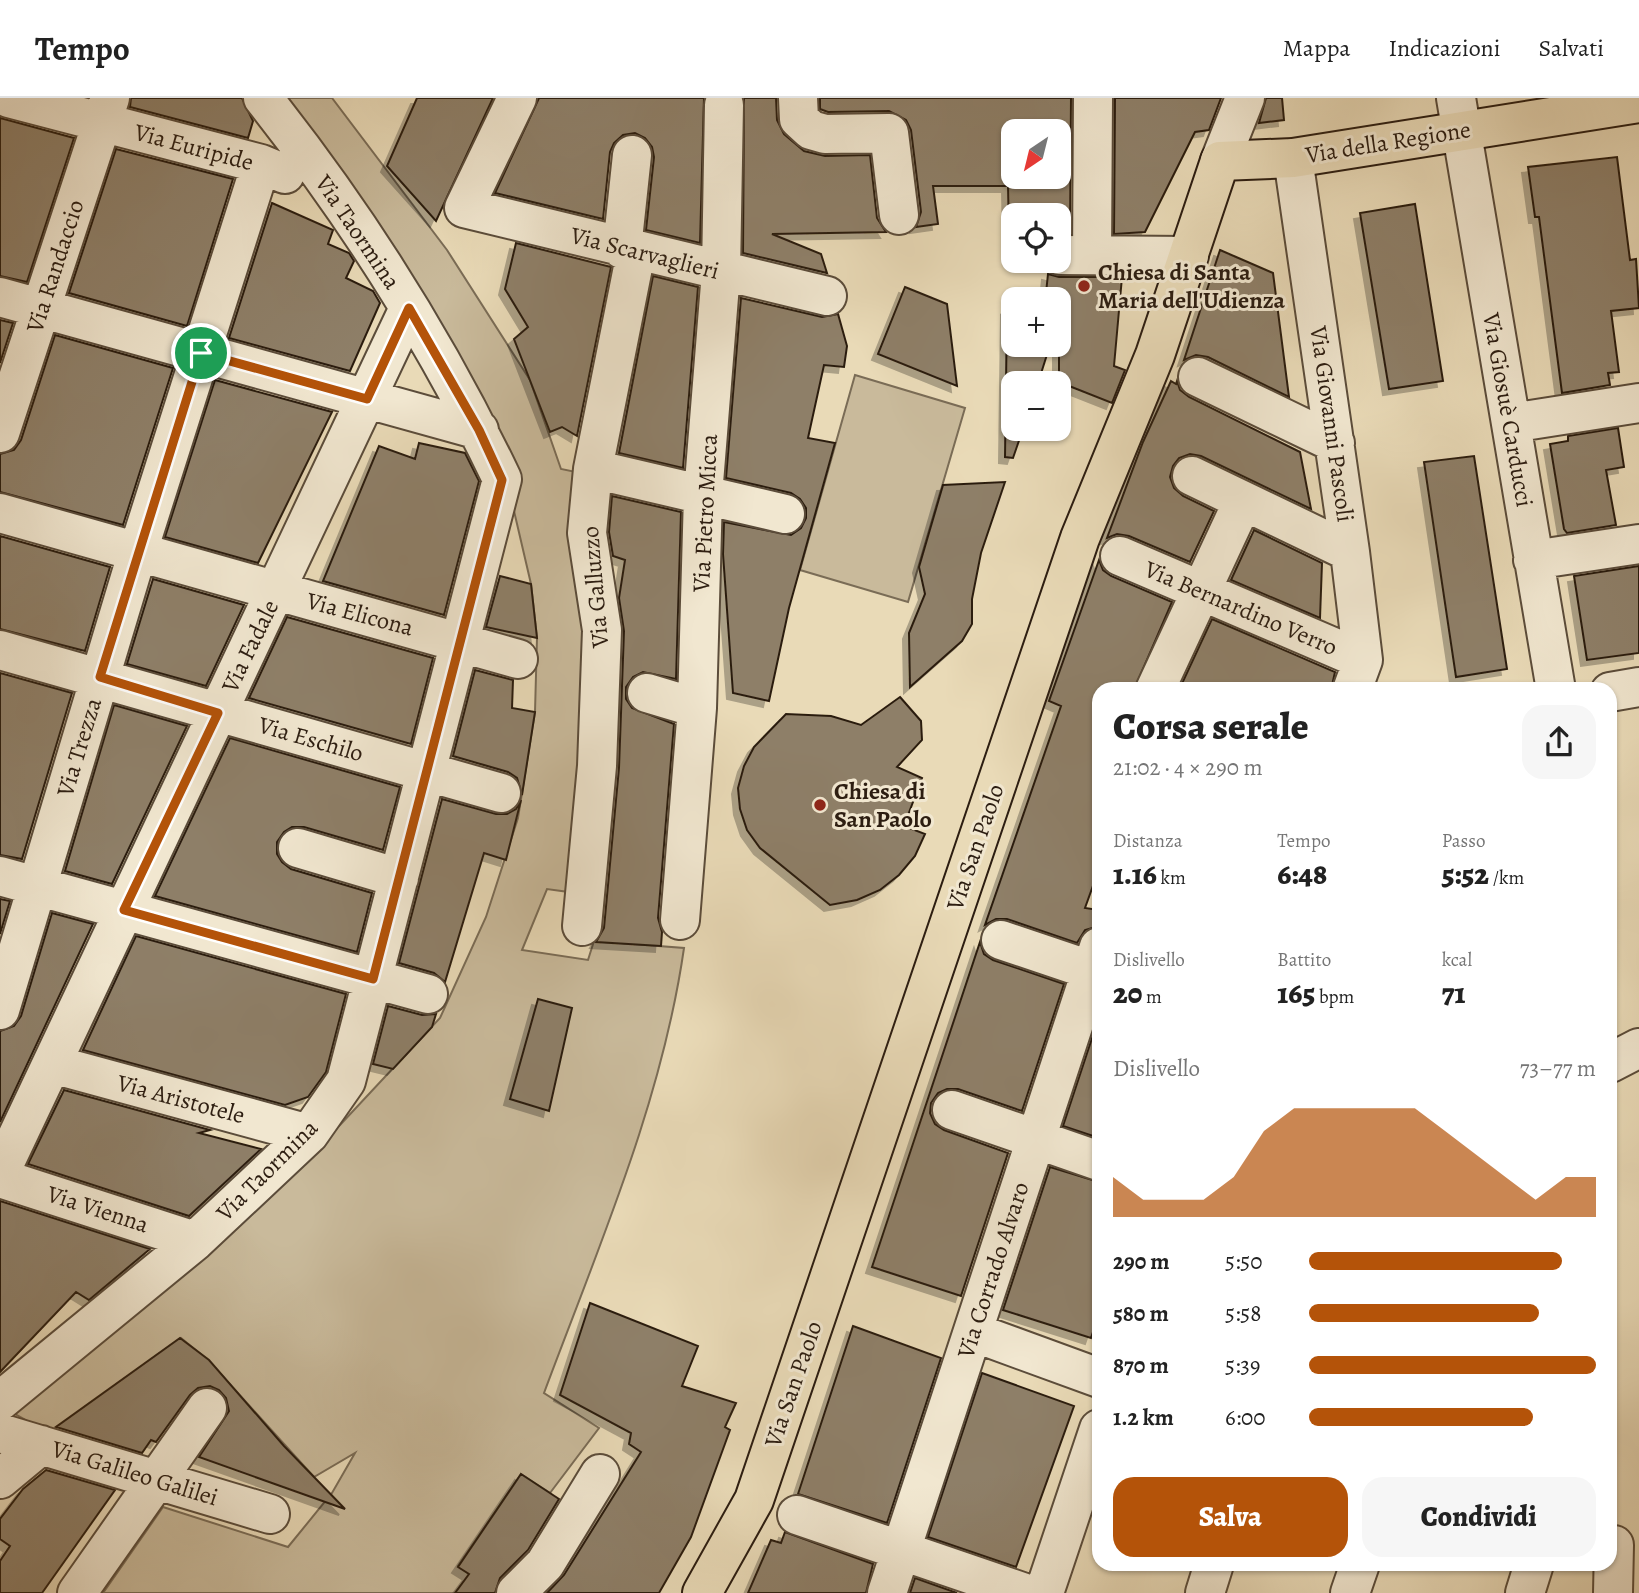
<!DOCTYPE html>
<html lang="it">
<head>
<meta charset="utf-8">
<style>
  body { margin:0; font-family:Alegreya,serif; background:#f6f6f6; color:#222; height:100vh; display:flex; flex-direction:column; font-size:26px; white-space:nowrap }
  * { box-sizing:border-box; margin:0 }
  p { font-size:23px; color:#767676 }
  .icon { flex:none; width:38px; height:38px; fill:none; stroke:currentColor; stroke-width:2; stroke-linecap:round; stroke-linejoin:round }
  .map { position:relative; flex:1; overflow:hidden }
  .side { position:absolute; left:1092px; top:584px; width:525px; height:889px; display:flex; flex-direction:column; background:#fff; border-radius:21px; box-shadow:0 2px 5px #0004 }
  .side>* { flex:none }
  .needle { width:46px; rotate:215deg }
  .fabs { position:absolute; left:1001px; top:21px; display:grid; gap:14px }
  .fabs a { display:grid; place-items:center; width:70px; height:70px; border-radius:14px; background:#fff; box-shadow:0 2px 5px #0004; font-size:35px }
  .pin { position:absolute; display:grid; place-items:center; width:60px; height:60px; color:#fff; margin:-30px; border:4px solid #fff; border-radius:50%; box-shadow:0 2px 7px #0007 }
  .round { display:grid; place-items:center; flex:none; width:74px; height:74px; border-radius:21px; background:#f6f6f6 }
  .headline { display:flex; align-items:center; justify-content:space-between; height:119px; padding:0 21px }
  h1 { font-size:38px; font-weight:800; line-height:52px }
  .metrics { display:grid; grid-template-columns:repeat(3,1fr); gap:10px; height:119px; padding:7px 21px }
  .metrics div { display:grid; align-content:center }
  .metrics b { font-size:30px; font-weight:800 }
  .metrics small { font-size:19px; font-weight:400 }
  .metrics p { font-size:19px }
  .chart { height:196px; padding:14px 21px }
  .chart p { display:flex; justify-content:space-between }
  .chart svg { width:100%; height:126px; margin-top:7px; fill:#b45309; opacity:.7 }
  .action { display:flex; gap:14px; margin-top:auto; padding:14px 21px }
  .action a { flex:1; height:80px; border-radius:21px; background:#b45309; color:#fff; font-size:28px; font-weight:800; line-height:80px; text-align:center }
  .action a+a { background:#f6f6f6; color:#222 }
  ul { padding:0 21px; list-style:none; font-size:23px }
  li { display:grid; grid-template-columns:112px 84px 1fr; align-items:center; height:52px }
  li i { height:18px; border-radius:9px; background:#b45309 }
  header { display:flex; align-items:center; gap:42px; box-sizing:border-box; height:98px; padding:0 35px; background:#fff; border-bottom:2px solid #e0e0e0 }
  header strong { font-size:33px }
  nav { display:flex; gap:38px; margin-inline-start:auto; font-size:24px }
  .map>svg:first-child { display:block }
  .green { fill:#c9ba9b; stroke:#7a6c56; stroke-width:2 }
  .building { fill:#8e7f67; stroke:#2c1d11; stroke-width:2; fill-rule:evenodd; filter:url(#shadow) }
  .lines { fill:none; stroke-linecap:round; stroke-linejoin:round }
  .minor-casing { stroke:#5b4c3a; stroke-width:42 }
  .major-casing { stroke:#2c1d11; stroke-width:42 }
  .minor { stroke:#f1e7d0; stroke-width:38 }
  .major { stroke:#e9dab7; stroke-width:38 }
  .route-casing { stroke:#fff; stroke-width:14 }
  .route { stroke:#b45309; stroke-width:9 }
  .poi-dot { fill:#8f2418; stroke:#f1e7d0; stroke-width:2.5 }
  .labels { text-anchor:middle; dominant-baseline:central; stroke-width:6; stroke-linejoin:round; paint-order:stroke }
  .street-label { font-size:24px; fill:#2c1d11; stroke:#f1e7d0 }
  .poi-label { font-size:24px; font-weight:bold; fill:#2c1d11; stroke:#f1e7d0; text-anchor:start }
</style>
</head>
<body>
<header>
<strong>Tempo</strong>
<nav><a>Mappa</a><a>Indicazioni</a><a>Salvati</a></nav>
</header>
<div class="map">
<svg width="1639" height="1495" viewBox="0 0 1639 1495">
  <defs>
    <filter id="shadow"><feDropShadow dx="-6" dy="6" stdDeviation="0" flood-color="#0004"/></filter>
  </defs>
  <rect width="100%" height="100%" fill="#e9dab7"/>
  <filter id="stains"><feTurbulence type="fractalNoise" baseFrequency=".00286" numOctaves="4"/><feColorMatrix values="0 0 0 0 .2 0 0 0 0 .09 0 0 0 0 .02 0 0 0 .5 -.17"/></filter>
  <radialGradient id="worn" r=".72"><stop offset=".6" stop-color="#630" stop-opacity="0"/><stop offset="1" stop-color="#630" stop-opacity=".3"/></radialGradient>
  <path class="green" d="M276,0H332L447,152L530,282L561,371L576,374L589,525L569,794L547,791L522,852L588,862L594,843L684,850C662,1004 598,1150 544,1295L599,1330L550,1395L521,1376L458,1468L469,1476L462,1495H103L163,1409L288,1449L332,1395L355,1355L314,1379L208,1262L181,1240L49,1335L8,1312L244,1118L340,1027L440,920L486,819L518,720L535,614L537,540L531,486L504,370Z
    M855,277L965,310L908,504L800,472Z"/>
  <path class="building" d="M131,0H242L253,23L248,40L130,9Z
    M417,0H493L436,123L387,68Z
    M539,0H704L700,145L646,132L654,59L652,49L645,40L635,35L623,37L614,45L610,54L603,121L495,95Z
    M744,0H776L777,22L784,36L804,53L825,58L870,57L877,120L886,134L772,136L821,156L827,175L743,155Z
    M820,0H1071L1070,135H1059V117H1013V138H1009L1008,88H933L938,126L916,129L921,114L911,32L906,22L889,13L828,14L820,11ZM1013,33H1059V79H1013Z
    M1115,0H1221L1209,32L1195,34L1145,134L1114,136Z
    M1266,0H1282L1284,22L1259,25Z
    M0,20L74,40L27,184L0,178Z
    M116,51L233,81L187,228L69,195Z
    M1617,59L1630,162L1636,161L1639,210L1611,213L1619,274L1608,275L1610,287L1562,295L1539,119H1535L1528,69Z
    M272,105L333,132L328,146L349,155L354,163L346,180L373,193L380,205L350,273L229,240Z
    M1415,106L1443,283L1389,291L1360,115Z
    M516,145L611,169L577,338L562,329L550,334L514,241L528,229L505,191Z
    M1220,152L1273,175L1289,299L1208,259L1196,257L1184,262Z
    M1048,176L1059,179H1122L1114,268L1125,272L1112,305L1059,284V198L1046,195Z
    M653,178L698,189L683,370L619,355Z
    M905,189L947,206L957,288L878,256Z
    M741,200L822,219L838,216L847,248L844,269L824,267L808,340L835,345L789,510L769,603L733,595L723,456L724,424L791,437L801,430L806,420V410L800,401L791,395L726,380Z
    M1007,211L1013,213V247H1050L1038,285H1013V331H1023L1013,360L1005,359Z
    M0,222L13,225L0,265Z
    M55,237L173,270L123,427L0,394V356L14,352L21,342Z
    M215,282L332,314L258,465L165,439Z
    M1171,283L1176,286L1177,283L1180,292L1189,299L1300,354L1311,411L1201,358L1190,356L1179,360L1173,368L1170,379L1174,390L1183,398L1214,413L1190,464L1129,438L1117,436L1107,440L1143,344Z
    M1618,330L1624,369L1606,372L1616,427L1567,435L1564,431L1550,346L1568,343V338Z
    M419,345L465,355L479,383L444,517L323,483L379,348L415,361Z
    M1474,358L1507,571L1456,579L1424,364Z
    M1005,384L981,455L972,501V526L962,543L910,589L909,535L925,496L919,469L943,387Z
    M612,398L681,414L676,581L643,574L633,579L626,589V601L632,610L674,626L658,820L662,834L661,848L596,844L604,830L619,670L624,533L619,500L625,462L613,458L609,434Z
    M1254,432L1322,465L1320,520L1231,482Z
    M0,438L110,469L85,553L0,531Z
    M1099,462L1103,472L1111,478L1172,504L1134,592H1099V771L1085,810L1099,812V828L1085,832L1077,845L1007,821H996L985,827L1061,608L1049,603Z
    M1639,468V555L1587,562L1574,478Z
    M500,478L531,486L537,540L486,529Z
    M153,481L244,507L206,588L127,566Z
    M287,519L433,560L411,646L249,600Z
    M1212,521L1335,574L1331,592H1179Z
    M475,572L513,582L512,610L535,614L522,697L517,680L508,674L453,658Z
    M0,575L72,595L22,761L0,757Z
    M900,599L921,623L922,642L897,669L922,680L904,728L925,736L915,758L899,777L880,792L857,802L830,807L760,750L747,732L740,711L738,690L744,668L754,649L786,616L831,618L861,627Z
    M114,607L187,628L112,786L65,773Z
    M230,640L400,689L383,752L304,729H292L284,734L277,744V756L282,764L291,771L372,795L357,854L155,798Z
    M442,701L496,716H507L516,711L521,702L506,762L484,755L445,884L434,875L399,865Z
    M0,801L10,803L0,836Z
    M52,815L93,826L0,1024V933L14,928L21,918Z
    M136,838L346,896L326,974L308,999L285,1007L83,952Z
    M980,844L984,856L993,862L1064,886L1022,1013L958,991H947L938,995L931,1005L930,1015L935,1026L944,1032L1008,1055L961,1198L872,1169Z
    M538,901L572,910L549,1013L510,1001Z
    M388,908L422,917L436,916L432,929L393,971L373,966Z
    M1099,919V1040L1063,1028Z
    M64,992L210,1032L199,1035L261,1051L189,1118L28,1066Z
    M1050,1069L1099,1084V1216L1091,1240L1003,1212Z
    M0,1103L150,1151L89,1202L76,1194L0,1274Z
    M590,1205L698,1248L682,1288L736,1305L725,1329L730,1332L691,1439L659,1495H547L564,1477L641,1354L629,1346L631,1335L560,1297Z
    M853,1228L941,1260L887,1425L798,1396Z
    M180,1240L209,1262L284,1348L345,1411L199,1359L229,1313L226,1300L219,1292L210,1288L198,1290L190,1297L156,1344L151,1342L142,1355L56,1329Z
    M982,1275L1074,1308L1016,1469L928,1439Z
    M46,1372L115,1392L42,1495H0V1463L10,1448L0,1441V1421L23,1391Z
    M521,1376L559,1401L528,1452L500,1480L495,1495H455L469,1476L458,1469Z
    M785,1434L873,1466L866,1495H748L771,1442L781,1445Z
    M915,1480L957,1495H910Z"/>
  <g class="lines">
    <defs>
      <path id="minor" d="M9,0L261,66L285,76
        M517,0L464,110L827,198
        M798,0L799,21L811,32L825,36L889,35L899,117
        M1456,0L1556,592
        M1293,60L1350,454L1363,562L1352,592
        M1220,63L1245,0
        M622,151L632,57
        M1059,157L1189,158
        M1092,157L1093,0
        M0,199L479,332
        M1198,279L1335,345
        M1511,325L1639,305
        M0,335L110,0
        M593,371L785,416
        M1192,378L1350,454
        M0,415L518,561
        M1120,458L1363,562
        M1533,462L1639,446
        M0,552L501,695
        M1155,592L1243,403
        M1610,594L1639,589
        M647,595L697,610
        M298,750L399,780
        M0,778L428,896
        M680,822L697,610L703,397L721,174L724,7
        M582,828L597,668L602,532L587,435L593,371L636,154
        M1001,842L1099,875
        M0,912L138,453L261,66
        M1610,965L1639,950
        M52,966L309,1036
        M952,1012L1099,1063
        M0,1075L409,210
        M0,1080L195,1143
        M973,1234L1099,1280
        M0,1303L195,1143L309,1036L346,983L502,381C438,247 356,117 263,0
        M0,1335L270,1416
        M0,1381L41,1347
        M797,1417L1025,1495
        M77,1495L207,1310
        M516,1495L545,1466L600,1376
        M887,1495L1099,849
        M1044,1495L1099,1331
        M1205,1495L1214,1466
        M1350,1495L1360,1466
        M1525,1495L1534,1466
        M1613,1495L1614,1447"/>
      <path id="major" d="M702,1495L754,1402L1080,440L1155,257L1220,63L1293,60L1639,5"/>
    </defs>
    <use href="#minor" class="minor-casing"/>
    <use href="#major" class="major-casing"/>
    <use href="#minor" class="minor"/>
    <use href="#major" class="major"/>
  </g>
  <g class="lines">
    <defs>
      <path id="route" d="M409,210L479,332L502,382L373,881L124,812L218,615L100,579L201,255L367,301Z"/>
    </defs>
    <use href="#route" class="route-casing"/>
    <use href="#route" class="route"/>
  </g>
  <g class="poi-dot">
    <circle cx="1084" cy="188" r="7"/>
    <circle cx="820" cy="707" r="7"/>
  </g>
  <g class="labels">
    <g class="street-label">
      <text transform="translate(1388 44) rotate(-9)">Via della Regione</text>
      <text transform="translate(194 49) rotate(15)">Via Euripide</text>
      <text transform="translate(358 134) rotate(56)">Via Taormina</text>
      <text transform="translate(645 155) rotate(14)">Via Scarvaglieri</text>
      <text transform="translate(55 168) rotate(-72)">Via Randaccio</text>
      <text transform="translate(1508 312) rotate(80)">Via Giosuè Carducci</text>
      <text transform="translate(1332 326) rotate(82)">Via Giovanni Pascoli</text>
      <text transform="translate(705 415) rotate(-87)">Via Pietro Micca</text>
      <text transform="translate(595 489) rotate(-95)">Via Galluzzo</text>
      <text transform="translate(1241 510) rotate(23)">Via Bernardino Verro</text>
      <text transform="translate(360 516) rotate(15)">Via Elicona</text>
      <text transform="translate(250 548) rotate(-64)">Via Fadale</text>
      <text transform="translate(311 641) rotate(16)">Via Eschilo</text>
      <text transform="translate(79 649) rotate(-73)">Via Trezza</text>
      <text transform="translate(975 749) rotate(-71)">Via San Paolo</text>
      <text transform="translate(181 1001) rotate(15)">Via Aristotele</text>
      <text transform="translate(267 1072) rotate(-45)">Via Taormina</text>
      <text transform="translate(98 1111) rotate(18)">Via Vienna</text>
      <text transform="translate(993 1172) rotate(-72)">Via Corrado Alvaro</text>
      <text transform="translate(793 1286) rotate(-71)">Via San Paolo</text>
      <text transform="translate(135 1375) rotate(17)">Via Galileo Galilei</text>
    </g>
    <g class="poi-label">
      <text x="1098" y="174">Chiesa di Santa<tspan x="1098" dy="28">Maria dell'Udienza</tspan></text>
      <text x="834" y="693">Chiesa di<tspan x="834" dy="28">San Paolo</tspan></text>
    </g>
  </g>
  <rect width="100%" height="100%" filter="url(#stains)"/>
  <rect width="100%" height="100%" fill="url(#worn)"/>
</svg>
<div class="fabs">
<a><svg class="needle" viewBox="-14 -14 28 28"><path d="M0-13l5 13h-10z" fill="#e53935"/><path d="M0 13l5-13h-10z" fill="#767676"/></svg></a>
<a><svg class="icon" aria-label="locate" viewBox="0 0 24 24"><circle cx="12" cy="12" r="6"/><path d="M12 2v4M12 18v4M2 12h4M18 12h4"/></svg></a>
<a>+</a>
<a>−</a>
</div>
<div class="pin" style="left:201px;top:255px;background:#1e9e55"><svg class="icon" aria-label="arrive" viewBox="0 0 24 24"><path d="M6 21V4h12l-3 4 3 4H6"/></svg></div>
<section class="side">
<div class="headline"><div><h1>Corsa serale</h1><p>21:02 · 4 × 290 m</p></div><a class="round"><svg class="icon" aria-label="share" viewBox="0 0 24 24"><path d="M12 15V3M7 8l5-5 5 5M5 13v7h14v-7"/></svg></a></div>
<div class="metrics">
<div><p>Distanza</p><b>1.16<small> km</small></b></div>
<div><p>Tempo</p><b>6:48</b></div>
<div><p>Passo</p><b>5:52<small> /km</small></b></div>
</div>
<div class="metrics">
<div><p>Dislivello</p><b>20<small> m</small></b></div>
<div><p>Battito</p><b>165<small> bpm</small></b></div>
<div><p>kcal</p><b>71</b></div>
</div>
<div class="chart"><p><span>Dislivello</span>73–77 m</p>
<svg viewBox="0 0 160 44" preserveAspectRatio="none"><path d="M0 44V30L10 38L20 38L30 38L40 30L50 14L60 6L70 6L80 6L90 6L100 6L110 14L120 22L130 30L140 38L150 30L160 30V44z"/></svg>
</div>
<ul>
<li><b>290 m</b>5:50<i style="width:88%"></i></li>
<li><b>580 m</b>5:58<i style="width:80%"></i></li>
<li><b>870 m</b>5:39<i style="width:100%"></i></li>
<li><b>1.2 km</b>6:00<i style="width:78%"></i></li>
</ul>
<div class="action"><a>Salva</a><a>Condividi</a></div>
</section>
</div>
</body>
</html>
